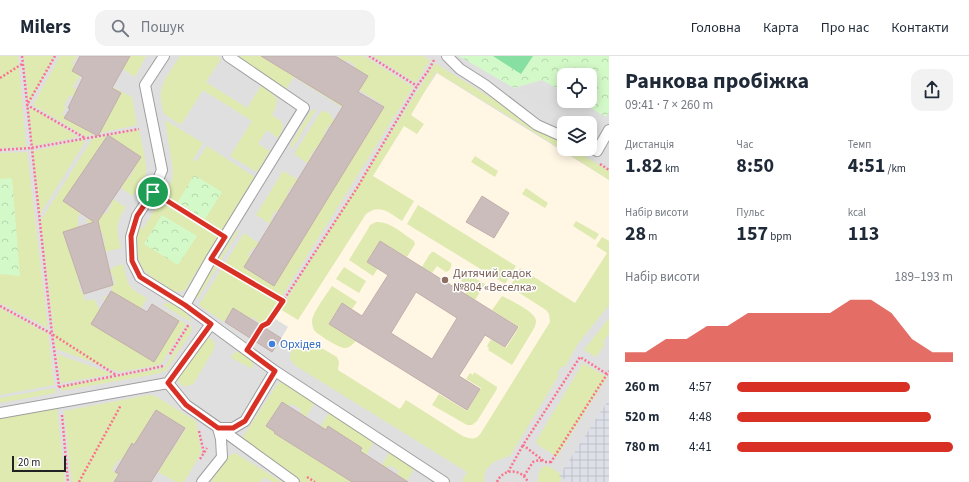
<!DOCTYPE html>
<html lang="uk">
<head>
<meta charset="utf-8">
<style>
  body { margin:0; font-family:"Source Sans 3",sans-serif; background:#f2f2f3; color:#1f2937; height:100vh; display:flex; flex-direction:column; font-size:15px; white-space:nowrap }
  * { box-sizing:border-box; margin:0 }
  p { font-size:13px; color:#747a83 }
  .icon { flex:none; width:22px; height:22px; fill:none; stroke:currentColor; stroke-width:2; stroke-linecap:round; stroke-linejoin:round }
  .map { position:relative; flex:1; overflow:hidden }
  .side { display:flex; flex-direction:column; background:#fff; width:360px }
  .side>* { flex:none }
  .buttons { position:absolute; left:557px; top:12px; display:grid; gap:8px }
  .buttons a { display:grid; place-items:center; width:40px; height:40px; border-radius:8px; background:#fff; box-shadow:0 2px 10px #0003; font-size:20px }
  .scale { position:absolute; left:12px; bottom:10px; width:54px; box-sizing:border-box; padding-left:4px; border:2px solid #222; border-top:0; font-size:11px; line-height:14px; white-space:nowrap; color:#222; -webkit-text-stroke:3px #fff; paint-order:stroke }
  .pin { position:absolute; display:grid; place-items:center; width:34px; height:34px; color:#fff; margin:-17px; border:2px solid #fff; border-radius:50%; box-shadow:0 1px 4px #0007 }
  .round { display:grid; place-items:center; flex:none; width:42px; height:42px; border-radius:12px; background:#f2f2f3 }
  .head { display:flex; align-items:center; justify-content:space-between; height:68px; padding:0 16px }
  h1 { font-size:22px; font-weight:700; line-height:30px }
  .metrics { display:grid; grid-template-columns:repeat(3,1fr); gap:6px; height:68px; padding:4px 16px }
  .metrics div { display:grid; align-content:center }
  .metrics b { font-size:20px; font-weight:700 }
  .metrics small { font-size:11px; font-weight:400 }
  .metrics p { font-size:11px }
  .chart { height:112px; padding:8px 16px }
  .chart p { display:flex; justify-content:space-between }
  .chart svg { width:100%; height:72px; margin-top:4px; fill:#d93025; opacity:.7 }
  ul { padding:0 16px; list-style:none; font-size:13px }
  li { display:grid; grid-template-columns:64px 48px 1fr; align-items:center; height:30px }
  li i { height:10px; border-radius:5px; background:#d93025 }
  header { display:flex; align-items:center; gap:24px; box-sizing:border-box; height:56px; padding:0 20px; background:#fff; border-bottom:1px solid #e0e1e3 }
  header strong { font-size:19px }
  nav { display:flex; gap:22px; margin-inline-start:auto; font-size:14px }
  .search { width:280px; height:36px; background:#f2f2f3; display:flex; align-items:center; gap:10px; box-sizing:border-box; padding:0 14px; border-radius:12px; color:#747a83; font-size:15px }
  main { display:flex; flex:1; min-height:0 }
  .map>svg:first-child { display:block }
  .residential { fill:#e0dfdf; fill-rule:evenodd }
  .education { fill:#fff6e4 }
  .grass { fill:#dfeab0 }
  .park { fill:url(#park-crowns) }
  .pitch { fill:#88dfa2 }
  .parking { fill:#dedede }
  .plaza { fill:url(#plaza-grid) }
  .building { fill:#cabdbc; stroke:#c3aeab; fill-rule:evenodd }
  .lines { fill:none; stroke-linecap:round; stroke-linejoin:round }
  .service-casing { stroke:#9f9f9f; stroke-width:12 }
  .path { stroke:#f9738f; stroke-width:2.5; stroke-dasharray:2 2; stroke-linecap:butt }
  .service { stroke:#fff; stroke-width:10 }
  .route-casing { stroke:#fff; stroke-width:8 }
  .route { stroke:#d93025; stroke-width:5 }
  .education-dot { fill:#8d6e63; stroke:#fff; stroke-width:1.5 }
  .shop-dot { fill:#3f7fe0; stroke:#fff; stroke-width:1.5 }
  .labels { text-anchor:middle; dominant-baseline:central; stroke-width:3; stroke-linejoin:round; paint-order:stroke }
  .education-label { font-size:12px; fill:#785e54; stroke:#fff; text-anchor:start }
  .shop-label { font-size:12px; fill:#366cbe; stroke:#fff; text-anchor:start }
</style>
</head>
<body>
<header>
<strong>Milers</strong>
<div class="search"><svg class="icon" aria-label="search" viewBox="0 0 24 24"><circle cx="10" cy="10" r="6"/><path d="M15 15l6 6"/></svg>Пошук</div>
<nav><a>Головна</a><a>Карта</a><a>Про нас</a><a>Контакти</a></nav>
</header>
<main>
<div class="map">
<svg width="609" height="426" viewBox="0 0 609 426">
  <defs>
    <pattern id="park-crowns" width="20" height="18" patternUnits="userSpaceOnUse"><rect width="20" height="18" fill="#d4f9c8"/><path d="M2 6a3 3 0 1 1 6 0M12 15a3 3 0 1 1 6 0" fill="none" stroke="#b6d5ac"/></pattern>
    <pattern id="plaza-grid" width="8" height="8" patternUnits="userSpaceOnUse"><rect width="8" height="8" fill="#dde0e8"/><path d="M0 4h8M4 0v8" fill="none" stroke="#bdc0c7"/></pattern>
  </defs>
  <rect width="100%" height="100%" fill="#f2ece9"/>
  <path class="residential" d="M0,0H609V424L608,426H0ZM564,19H590V45H564ZM564,67H590V93H564Z"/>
  <path class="education" d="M437,17L609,124V195L478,404L280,284L288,271L274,262Z"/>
  <path class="grass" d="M0,0H18L26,91L0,92Z
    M24,0H54L29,47Z
    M60,0H77L72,8L83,15L73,31L77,34L73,41L70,39L64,49L66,51L62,58L87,74L113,31L132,41L137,69L85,80L33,49Z
    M123,0H146L135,21L111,5Z
    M180,0H217L221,3L206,26L247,52L261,30C276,41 282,40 272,59C284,66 286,69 278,82L267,74L258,88L270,95L257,116L230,100L252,65L203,34L181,69L164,58C162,51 160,43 161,36C162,25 174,10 180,0Z
    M234,0H280L337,39L345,53L294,21L285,34Z
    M340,0H364L413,31L279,245L284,247L435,7L564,87V93H573L609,115V124L510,61L436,16L411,59L424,68L417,78L404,70L373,120L414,145L402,165C390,157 380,147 366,158L298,264L280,253L267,272L264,271L254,286L250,281L259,266L252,261L242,276L234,271L242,257L233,252L224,266L199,249L244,177L260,188L257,192L254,191L248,199L251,202L372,65L382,48L353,30V13L355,9L346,4L343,6L338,3Z
    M373,0H423L430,4L416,27Z
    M32,52L78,81L33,90L29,54Z
    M314,53L316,54L291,94V88L292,86L310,56Z
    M322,55H324L332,59L331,62L337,65L334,70L330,68L324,77L328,80L319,95L315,93L309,102L313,105L310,109L294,98L320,57Z
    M165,64L203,87L193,104L197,105L207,90L255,121L185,234C180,236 177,236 172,234C164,228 152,222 146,216C135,206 135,183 139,170L143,173L172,124L173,114Z
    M139,74C141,85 149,111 145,121C142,128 137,134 133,140L118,130L125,120L129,122L135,112L131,110L81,153L78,162V172L69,184L81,236H83L85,245L94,243L98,251L105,258L153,265L161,253L186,268L162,307L154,310L119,316L56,293L41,164L92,83Z
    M83,84L85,86L40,158L33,95Z
    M27,96L48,272L0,247V97Z
    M475,100L498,115L495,121L471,106Z
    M283,115L300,125L296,132L292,130L287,138L290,141L280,157L276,154L270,164L274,166L272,169L256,159Z
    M526,132L548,147L545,152L522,138Z
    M111,142L126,151C115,168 116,173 121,192L104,196L102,188L105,187L102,176L99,177L87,171V164L89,158L102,157L106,158L112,148L109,146Z
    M418,149L516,210L505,228L407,168Z
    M576,165L599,178L595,184L573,170Z
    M376,166C390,165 403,178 414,185L415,188L407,201L380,185L367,206L378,212L373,220L349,204L368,173L370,169Z
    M237,174L239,175L197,244L196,239Z
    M602,181L609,185V249L577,289L565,311L562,310L557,317L559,319L510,400C496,404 483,409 484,426H464L462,425L467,416L296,310L290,303V301L291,295L297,287L302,285L309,286L313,287L337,301L339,306L338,314L400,353L406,344L461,379C469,383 476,385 481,377L550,266L549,258L546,254L510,231L520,212L575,247L607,197L596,190Z
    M432,196H434L451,207C452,211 450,215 446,216L437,210L432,217L422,211L429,199Z
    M123,208C129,231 127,231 147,242L139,256L105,246L103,241L113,239L111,230L115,228L112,217L108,218L107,214L113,213V211Z
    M344,211L366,225L359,237L336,223Z
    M463,217H466L485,228L475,244L465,238L469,230L460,224V221Z
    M332,230L357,246L352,253L342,247L329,267L356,285C353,288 350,291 346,292C340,293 318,279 314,274C313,272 312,268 312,265C313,256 326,239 332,230Z
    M502,240C510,244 534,255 536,264C536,268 535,271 533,274L512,309L488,294L489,292L487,290L491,283L506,292L519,271L492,254Z
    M166,247C177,247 189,256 191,266L163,249Z
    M0,252L48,278L54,329L0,339Z
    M609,262V279H608L603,286L605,288L596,301L584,294Z
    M189,270L192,271L191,276L167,313L165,315L156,318L61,335L62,331L160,313L165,311Z
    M208,282C214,283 216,288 214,293L194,327C183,334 175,329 180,317L202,285Z
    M238,295H243L252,304L253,309L252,313L230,301Z
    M57,298L113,318L61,327Z
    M583,307L607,321L557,401L538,389L536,385Z
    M474,316L497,331V333L477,365L472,369H467L432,349L439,338L467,355L481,332L466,323L470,317L473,319Z
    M281,326H284L315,346L306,361L300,356L301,353L291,348L289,350L282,346L266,370L275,376L274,377L352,426H301L239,387L276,330L279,327Z
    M55,332V337L0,347V342Z
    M148,339H152L157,341L196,365L201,397L184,426H176L158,416L164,406L162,405L165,400L168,401L186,372L155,354L138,383L137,389L132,387L126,397L130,400L126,406L119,403L112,414L118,418L113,426H72L64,355Z
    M57,352L65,426H0V362Z
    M330,355L375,384L366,399L361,395L363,392L328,370L326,373L321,370Z
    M391,394L416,410L406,426H404L405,423L397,419L399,415L389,409L387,412L382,409Z
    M235,397L282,426H273L264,421L261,426H211L225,403L227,401Z
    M545,410H548L563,419L559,426H538C538,420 539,412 545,410Z"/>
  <path class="park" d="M459,0H609V55L606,61L579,45H590V19H564V36L542,24L514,32Z
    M194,119L222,136L205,163L178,146Z
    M12,122L20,220L0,218V123Z
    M162,159L197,180L178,209L144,188Z"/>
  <path class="pitch" d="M493,0H533L521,18Z"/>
  <path class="parking" d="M542,29L564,43V45H568L605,68L595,83L590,80V67H569L517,35Z"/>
  <path class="plaza" d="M609,343V423L607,426H569L559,420Z"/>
  <path class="building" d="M80,0H130L112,32L121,37L98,80L64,62L70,53L68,52L83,21L72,15Z
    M261,0H335L368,20L358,36L384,51L274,230L244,211L343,50Z
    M108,79L141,101L98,165L113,229L84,238L63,176L94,166L63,145Z
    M482,140L509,157L494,182L466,166Z
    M380,185L518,271L505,291L485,279L459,320L480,333L467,354L329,268L342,247L362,260L388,219L367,206ZM416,236L457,262L432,303L391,277Z
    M111,235L147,256L152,248L179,265L154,306L91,268Z
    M233,252L281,282L272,296L225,266Z
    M282,346L326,374L328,370L362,392L360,395L408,426H352L274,377L275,376L266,370Z
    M156,354L185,372L151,426H114L119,418L115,416L132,387L134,389Z"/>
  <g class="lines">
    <defs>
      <path id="service" d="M164,0L145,29L162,114L153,136L137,160L131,181L132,205L140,221L185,249
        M228,0L304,52L211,203L185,249L275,315L444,426
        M447,0L460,13L485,29L537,69L564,81
        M590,92L597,95L609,74
        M168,327L186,349L229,379L294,426
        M0,357L168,327L211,268
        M202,426L222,401L221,383L218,372H233L245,365L275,315"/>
    </defs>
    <use href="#service" class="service-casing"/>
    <path class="path" d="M22,0L52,278L59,330L58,331
      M55,0L27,49L85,82
      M369,0L417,30
      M0,22L22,8
      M0,94L31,92L139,73
      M600,108L609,114
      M164,143L214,174
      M223,210L283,245L357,132L417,30L428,15L434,4
      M0,250L52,278L116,319
      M254,284L262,270L267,267L283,245
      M170,298L189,268
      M59,331L150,313L163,310V309
      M62,359L68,426
      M199,375L204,397
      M200,403L207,392
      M550,406H551L609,315
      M551,406H545L523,389L580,301L607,318
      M508,416L523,389
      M524,420L533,406L539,404L543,405
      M307,421L315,426
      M79,426L121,349
      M497,426C503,412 521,412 528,426"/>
    <use href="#service" class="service"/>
  </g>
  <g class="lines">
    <defs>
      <path id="route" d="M153,136L225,181L211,203L283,245L268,267L262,270L247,294L275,315L245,365L233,372H218L186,349L168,327L211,268L185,249L140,221L132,205L131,180L137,160Z"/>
    </defs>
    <use href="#route" class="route-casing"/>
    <use href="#route" class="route"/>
  </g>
  <circle class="education-dot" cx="445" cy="224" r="4"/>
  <circle class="shop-dot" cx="272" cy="288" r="4"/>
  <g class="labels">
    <g class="education-label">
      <text x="453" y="217">Дитячий садок<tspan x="453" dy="14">№804 «Веселка»</tspan></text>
    </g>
    <g class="shop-label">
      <text x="280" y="288">Орхідея</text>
    </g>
  </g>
</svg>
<div class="buttons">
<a><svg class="icon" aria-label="locate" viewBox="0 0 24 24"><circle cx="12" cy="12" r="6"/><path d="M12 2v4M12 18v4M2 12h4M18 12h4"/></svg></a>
<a><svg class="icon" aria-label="layers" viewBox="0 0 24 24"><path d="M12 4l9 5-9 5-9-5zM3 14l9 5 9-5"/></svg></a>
</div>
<div class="scale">20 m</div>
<div class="pin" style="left:153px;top:136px;background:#1e9e55"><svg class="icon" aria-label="arrive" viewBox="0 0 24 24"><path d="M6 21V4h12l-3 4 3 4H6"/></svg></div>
</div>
<section class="side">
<div class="head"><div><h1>Ранкова пробіжка</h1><p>09:41 · 7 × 260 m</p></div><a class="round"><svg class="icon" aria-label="share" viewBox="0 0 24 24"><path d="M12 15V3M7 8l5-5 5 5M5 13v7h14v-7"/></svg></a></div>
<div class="metrics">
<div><p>Дистанція</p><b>1.82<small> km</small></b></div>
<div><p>Час</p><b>8:50</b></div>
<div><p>Темп</p><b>4:51<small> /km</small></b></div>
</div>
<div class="metrics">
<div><p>Набір висоти</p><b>28<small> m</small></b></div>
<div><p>Пульс</p><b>157<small> bpm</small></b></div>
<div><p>kcal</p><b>113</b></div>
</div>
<div class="chart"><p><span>Набір висоти</span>189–193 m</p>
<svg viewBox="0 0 160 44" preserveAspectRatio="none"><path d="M0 44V38L10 38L20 30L30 30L40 22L50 22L60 14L70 14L80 14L90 14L100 14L110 6L120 6L130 14L140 30L150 38L160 38V44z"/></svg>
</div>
<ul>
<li><b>260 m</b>4:57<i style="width:80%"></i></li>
<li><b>520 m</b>4:48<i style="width:90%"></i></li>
<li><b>780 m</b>4:41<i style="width:100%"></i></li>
</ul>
</section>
</main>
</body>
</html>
